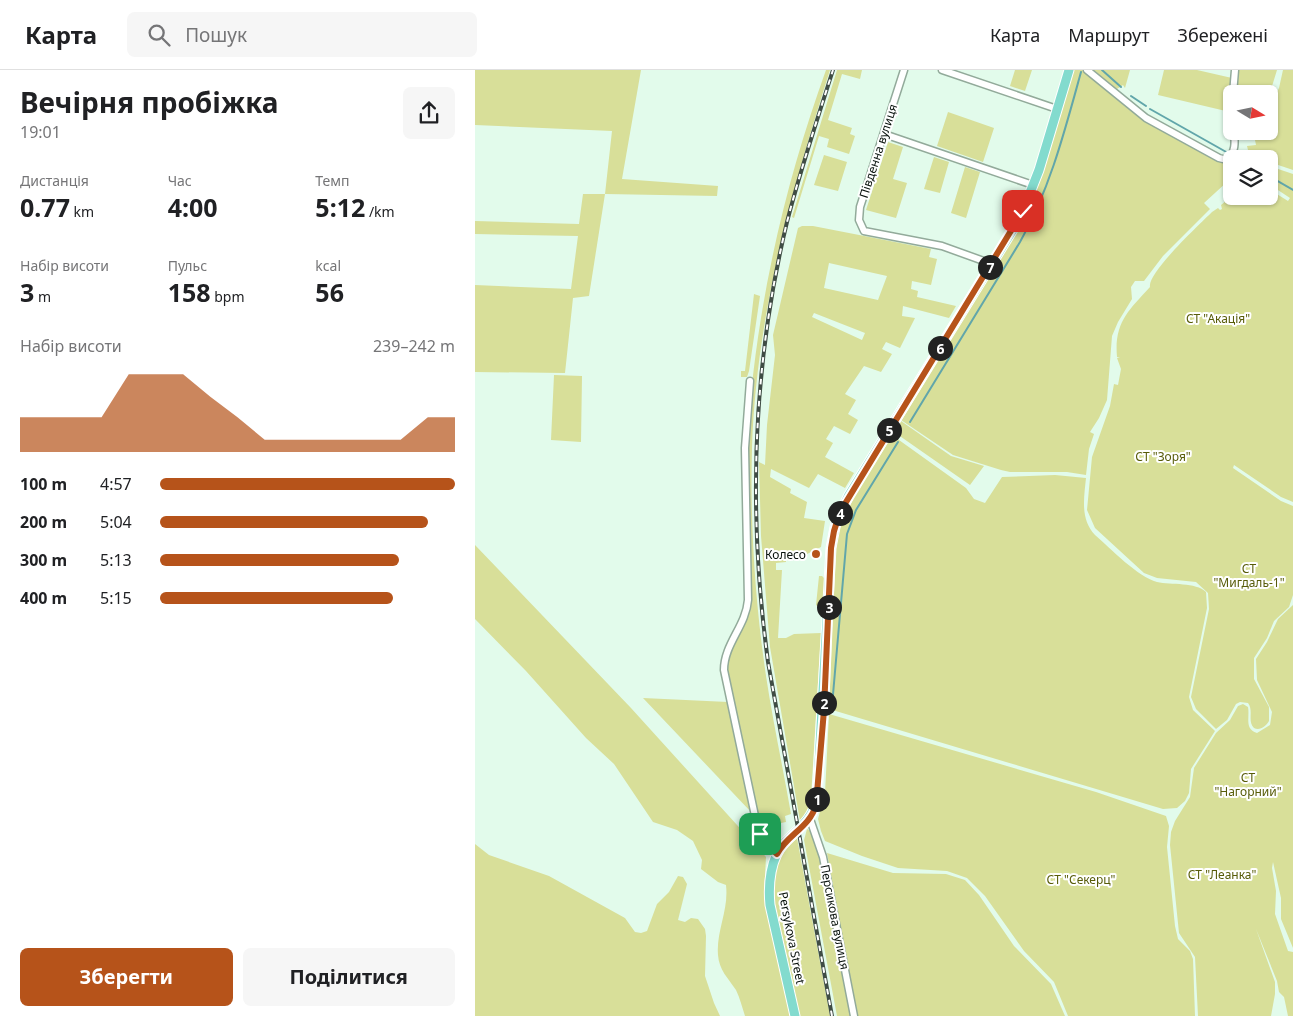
<!DOCTYPE html>
<html lang="uk">
<head>
<meta charset="utf-8">
<style>
  body { margin:0; font-family:"Noto Sans",sans-serif; background:#f6f6f6; color:#202124; height:100vh; display:flex; flex-direction:column; font-size:19px; white-space:nowrap }
  * { box-sizing:border-box; margin:0 }
  p { font-size:16px; color:#757577 }
  .icon { flex:none; width:28px; height:28px; fill:none; stroke:currentColor; stroke-width:2; stroke-linecap:round; stroke-linejoin:round }
  .map { position:relative; flex:1; overflow:hidden }
  .side { display:flex; flex-direction:column; background:#fff; width:475px }
  .side>* { flex:none }
  .needle { width:32px; rotate:100deg }
  .controls { position:absolute; left:748px; top:15px; display:grid; gap:10px }
  .controls a { display:grid; place-items:center; width:55px; height:55px; border-radius:8px; background:#fff; box-shadow:0 1px 4px #0004; font-size:25px }
  .pin { position:absolute; display:grid; place-items:center; width:42px; height:42px; color:#fff; margin:-21px; border-radius:10px; box-shadow:0 2px 8px #0006 }
  .km { position:absolute; width:25px; height:25px; margin:-12px; border-radius:50%; background:#222; color:#fff; font-size:14px; line-height:25px; text-align:center }
  .round { display:grid; place-items:center; flex:none; width:52px; height:52px; border-radius:8px; background:#f6f6f6 }
  .overview { display:flex; align-items:center; justify-content:space-between; height:85px; padding:0 20px }
  h1 { font-size:28px; font-weight:700; line-height:38px }
  .metrics { display:grid; grid-template-columns:repeat(3,1fr); gap:8px; height:85px; padding:5px 20px }
  .metrics div { display:grid; align-content:center }
  .metrics b { font-size:25px; font-weight:700 }
  .metrics small { font-size:14px; font-weight:400 }
  .metrics p { font-size:14px }
  .chart { height:140px; padding:10px 20px }
  .chart p { display:flex; justify-content:space-between }
  .chart svg { width:100%; height:90px; margin-top:5px; fill:#b6531a; opacity:.7 }
  .primary-button { display:flex; gap:10px; margin-top:auto; padding:10px 20px }
  .primary-button a { flex:1; height:58px; border-radius:8px; background:#b6531a; color:#fff; font-size:20px; font-weight:700; line-height:58px; text-align:center }
  .primary-button a+a { background:#f6f6f6; color:#202124 }
  ul { padding:0 20px; list-style:none; font-size:16px }
  li { display:grid; grid-template-columns:80px 60px 1fr; align-items:center; height:38px }
  li i { height:12px; border-radius:6px; background:#b6531a }
  header { display:flex; align-items:center; gap:30px; box-sizing:border-box; height:70px; padding:0 25px; background:#fff; border-bottom:1px solid #e0e0e0 }
  header strong { font-size:24px }
  nav { display:flex; gap:28px; margin-inline-start:auto; font-size:18px }
  .search { width:350px; height:45px; background:#f6f6f6; display:flex; align-items:center; gap:12px; box-sizing:border-box; padding:0 18px; border-radius:8px; color:#757577; font-size:19px }
  main { display:flex; flex:1; min-height:0 }
  .map>svg:first-child { display:block }
  .green { fill:#d8df99; fill-rule:evenodd }
  .lines { fill:none; stroke-linecap:round; stroke-linejoin:round }
  .stream { stroke:#61a6aa; stroke-width:2 }
  .minor-casing { stroke:#92aa9a; stroke-width:9 }
  .major-casing { stroke:#fff; stroke-width:11 }
  .minor { stroke:#fff; stroke-width:6 }
  .major { stroke:#83dbce; stroke-width:9 }
  .rail-casing { stroke:#404d45; stroke-width:4 }
  .rail { stroke:#fff; stroke-width:2; stroke-dasharray:5.5; stroke-linecap:butt }
  .route-casing { stroke:#fff; stroke-width:10 }
  .route { stroke:#b6531a; stroke-width:6 }
  .poi-dot { fill:#b6531a; stroke:#fff; stroke-width:2 }
  .labels { text-anchor:middle; dominant-baseline:central; stroke-width:4; stroke-linejoin:round; paint-order:stroke }
  .street-label { font-size:12px; fill:#07100b; stroke:#fff }
  .park-label { font-size:12px; fill:#585c09; stroke:#fff }
  .poi-label { font-size:12px; fill:#07100b; stroke:#fff; text-anchor:end }
</style>
</head>
<body>
<header>
<strong>Карта</strong>
<div class="search"><svg class="icon" aria-label="search" viewBox="0 0 24 24"><circle cx="10" cy="10" r="6"/><path d="M15 15l6 6"/></svg>Пошук</div>
<nav><a>Карта</a><a>Маршрут</a><a>Збережені</a></nav>
</header>
<main>
<section class="side">
<div class="overview"><div><h1>Вечірня пробіжка</h1><p>19:01</p></div><a class="round"><svg class="icon" aria-label="share" viewBox="0 0 24 24"><path d="M12 15V3M7 8l5-5 5 5M5 13v7h14v-7"/></svg></a></div>
<div class="metrics">
<div><p>Дистанція</p><b>0.77<small> km</small></b></div>
<div><p>Час</p><b>4:00</b></div>
<div><p>Темп</p><b>5:12<small> /km</small></b></div>
</div>
<div class="metrics">
<div><p>Набір висоти</p><b>3<small> m</small></b></div>
<div><p>Пульс</p><b>158<small> bpm</small></b></div>
<div><p>kcal</p><b>56</b></div>
</div>
<div class="chart"><p><span>Набір висоти</span>239–242 m</p>
<svg viewBox="0 0 160 44" preserveAspectRatio="none"><path d="M0 44V27L10 27L20 27L30 27L40 6L50 6L60 6L70 17L80 27L90 38L100 38L110 38L120 38L130 38L140 38L150 27L160 27V44z"/></svg>
</div>
<ul>
<li><b>100 m</b>4:57<i style="width:100%"></i></li>
<li><b>200 m</b>5:04<i style="width:91%"></i></li>
<li><b>300 m</b>5:13<i style="width:81%"></i></li>
<li><b>400 m</b>5:15<i style="width:79%"></i></li>
</ul>
<div class="primary-button"><a>Зберегти</a><a>Поділитися</a></div>
</section>
<div class="map">
<svg width="818" height="946" viewBox="0 0 818 946">
  <rect width="100%" height="100%" fill="#e2fbeb"/>
  <path class="green" d="M0,0H166L147,109L243,116L242,126L130,124L114,226L98,228L90,303L0,302V215L96,219L103,166L0,164V151L104,154L108,124H130L137,61L0,55Z
    M351,0H355C316,123 281,248 277,378C275,454 280,531 291,606C298,652 308,698 316,744L310,746L311,752L291,756L290,750L283,752L251,600L254,581L271,550L275,537C280,484 269,430 272,377C279,248 307,122 351,0Z
    M362,0H387L385,9L367,4L353,50L377,58L375,64L380,66L374,84L352,77L354,69L344,66L319,148L317,147Z
    M540,0H557L550,21L535,16Z
    M599,0H607L620,9L658,40L756,95V117L752,112L729,133L735,139L688,186L669,211H660L656,217L657,229L643,252L637,266L632,330L624,348L615,362L619,364L614,379L611,405L592,402H535L526,400L478,385L426,350L548,150Z
    M618,0H655L650,18L648,15L642,19Z
    M689,0H722L757,8L755,42L683,25Z
    M763,0H802L794,26V24H761Z
    M808,0H818V100L794,92V89H786L773,80L772,76L781,75L779,65L781,61H794V38L804,18Z
    M473,42L519,58L508,92L462,76Z
    M413,72L428,77L418,109L432,113L421,148L391,140Z
    M349,85L372,92L363,121L339,115Z
    M459,87L474,92L465,123L449,119Z
    M794,96L818,104V432L806,427L759,395L758,398L806,431L818,436V525L814,537L799,551L792,568L779,588V609L794,637V651C791,656 785,661 779,658C772,651 779,641 773,633L765,632L761,634L752,650L741,659L721,639L716,627L734,539L733,523L721,512L682,508L669,503L620,458L612,440L617,387L635,336L639,314L643,315L646,299L642,288H645L642,287C639,253 653,241 675,217C672,203 725,154 737,142L743,138L745,140L747,139L746,135L757,126H794V119L813,131L815,128L794,114Z
    M490,97L505,102L491,148L476,143Z
    M327,156H338L456,179L454,187L462,189L456,215L437,211L436,219L443,221L442,227L481,236L474,248L428,236L427,246L440,248L425,278L411,272L407,279L417,284L406,302L389,296L370,324L381,330L373,344L383,350L375,364L359,356L351,369L358,373L350,387L379,403L370,418L343,404L334,418L296,399L295,407L316,419L315,423L332,432L329,448L350,451L346,477L328,486H311V492L301,493V500H307L303,568H311L319,564L346,563L336,728L332,743L325,751L295,577L286,466L284,392L290,395L292,355L300,285L298,265L323,158ZM354,193L412,206L403,230L349,218ZM339,243L390,263L387,270L337,247Z
    M279,224L285,226L274,301L272,307H266V301H270Z
    M79,305L107,306L106,372L76,370Z
    M426,351L476,386L509,396L495,415L419,362Z
    M417,365L491,418L499,429L510,433L527,407L580,405L611,408C609,428 605,449 620,465C636,479 663,507 682,512C696,515 721,512 731,522L732,538L714,627L718,640L740,661L716,699L714,723L710,731L702,738L688,739L354,639L360,488L363,460L373,436Z
    M0,475L156,638L291,787L289,826L315,946H270C267,937 265,928 261,920C253,908 244,900 243,885C241,861 254,840 251,815L243,812L226,799L227,790L218,771L202,760L178,752L139,694L111,668L51,601L0,549Z
    M344,506H347L350,509L349,536L345,538L341,535Z
    M818,535V878L806,849V828L798,792L797,798L801,821L800,844L813,881L818,882V946H813L809,927L804,922L802,911L781,859L800,912V924L796,946H723L720,887L704,863L695,775L696,762L700,751L715,727L719,698L741,663L755,650L763,636L768,634L773,637C775,647 769,659 782,663L795,655L797,642L782,610L781,589L792,572L803,549Z
    M168,628L253,632L276,742Z
    M354,644L621,722L691,746L694,756L692,777L700,856L703,869L715,881L718,889L720,946H593L579,912L549,881L510,826L492,808L472,801L423,798L387,786L350,771L346,761L343,749L350,723Z
    M332,759L337,762L345,783L376,946H362L329,770Z
    M322,768L355,946H323C319,923 314,901 309,878C301,842 286,794 322,768Z
    M0,774L14,785L74,806L150,848L160,862L166,863L172,861L182,834L194,822L203,806L208,807L212,814L203,850L210,852L216,848L223,849L230,859L231,866L230,906L239,933L245,946H0Z
    M352,783L418,803L471,804L490,810L504,825L539,876L576,914L590,946H382Z"/>
  <g class="lines">
    <path class="stream" d="M627,0L646,17
      M656,26L671,36
      M675,39L753,83
      M760,87L764,89
      M794,106L818,120
      M435,352L545,172C575,119 590,60 606,2
      M357,636L372,464L381,440L423,372"/>
    <defs>
      <path id="minor" d="M429,0L385,137L384,150L389,161L467,176L517,194
        M467,0L582,39
        M612,0L671,48L744,88L752,90C761,82 760,72 759,61
        M758,24L760,0
        M409,64L558,115
        M275,311L270,378L273,530C271,556 249,574 249,600L283,760L291,774L302,784
        M335,749L348,787L379,946"/>
      <path id="major" d="M320,946L295,835C293,815 295,788 310,772C324,758 337,750 342,729L356,478L361,452L374,425L545,148L564,100L594,0"/>
    </defs>
    <use href="#minor" class="minor-casing"/>
    <use href="#major" class="major-casing"/>
    <use href="#minor" class="minor"/>
    <use href="#major" class="major"/>
    <defs>
      <path id="rail" d="M357,946L293,592C273,445 277,297 312,152C325,101 342,50 358,0"/>
    </defs>
    <use href="#rail" class="rail-casing"/>
    <use href="#rail" class="rail"/>
  </g>
  <g class="lines">
    <defs>
      <path id="route" d="M285,764L291,774L302,784C312,765 335,757 341,735L349,640L356,478L359,461L365,442L548,141"/>
    </defs>
    <use href="#route" class="route-casing"/>
    <use href="#route" class="route"/>
  </g>
  <circle class="poi-dot" cx="341" cy="484" r="5"/>
  <g class="labels">
    <g class="street-label">
      <text transform="translate(403 81) rotate(-72)">Південна вулиця</text>
      <text transform="translate(360 847) rotate(79)">Персикова вулиця</text>
      <text transform="translate(317 868) rotate(79)">Persykova Street</text>
    </g>
    <g class="park-label">
      <text x="743" y="248">СТ "Акація"</text>
      <text x="688" y="386">СТ "Зоря"</text>
      <text x="774" y="498">СТ<tspan x="774" dy="14">"Мигдаль-1"</tspan></text>
      <text x="773" y="707">СТ<tspan x="773" dy="14">"Нагорний"</tspan></text>
      <text x="747" y="804">СТ "Леанка"</text>
      <text x="606" y="809">СТ "Секерц"</text>
    </g>
    <g class="poi-label">
      <text x="331" y="484">Колесо</text>
    </g>
  </g>
</svg>
<div class="controls">
<a><svg class="needle" viewBox="-14 -14 28 28"><path d="M0-13l5 13h-10z" fill="#e53935"/><path d="M0 13l5-13h-10z" fill="#757577"/></svg></a>
<a><svg class="icon" aria-label="layers" viewBox="0 0 24 24"><path d="M12 4l9 5-9 5-9-5zM3 14l9 5 9-5"/></svg></a>
</div>
<div class="pin" style="left:285px;top:764px;background:#1e9e55"><svg class="icon" aria-label="arrive" viewBox="0 0 24 24"><path d="M6 21V4h12l-3 4 3 4H6"/></svg></div>
<div class="pin" style="left:548px;top:141px;background:#d93025"><svg class="icon" aria-label="check" viewBox="0 0 24 24"><path d="M5 12l5 5 9-10"/></svg></div>
<b class="km" style="left:342px;top:729px">1</b>
<b class="km" style="left:349px;top:633px">2</b>
<b class="km" style="left:354px;top:537px">3</b>
<b class="km" style="left:365px;top:443px">4</b>
<b class="km" style="left:414px;top:360px">5</b>
<b class="km" style="left:465px;top:278px">6</b>
<b class="km" style="left:515px;top:197px">7</b>
</div>
</main>
</body>
</html>
